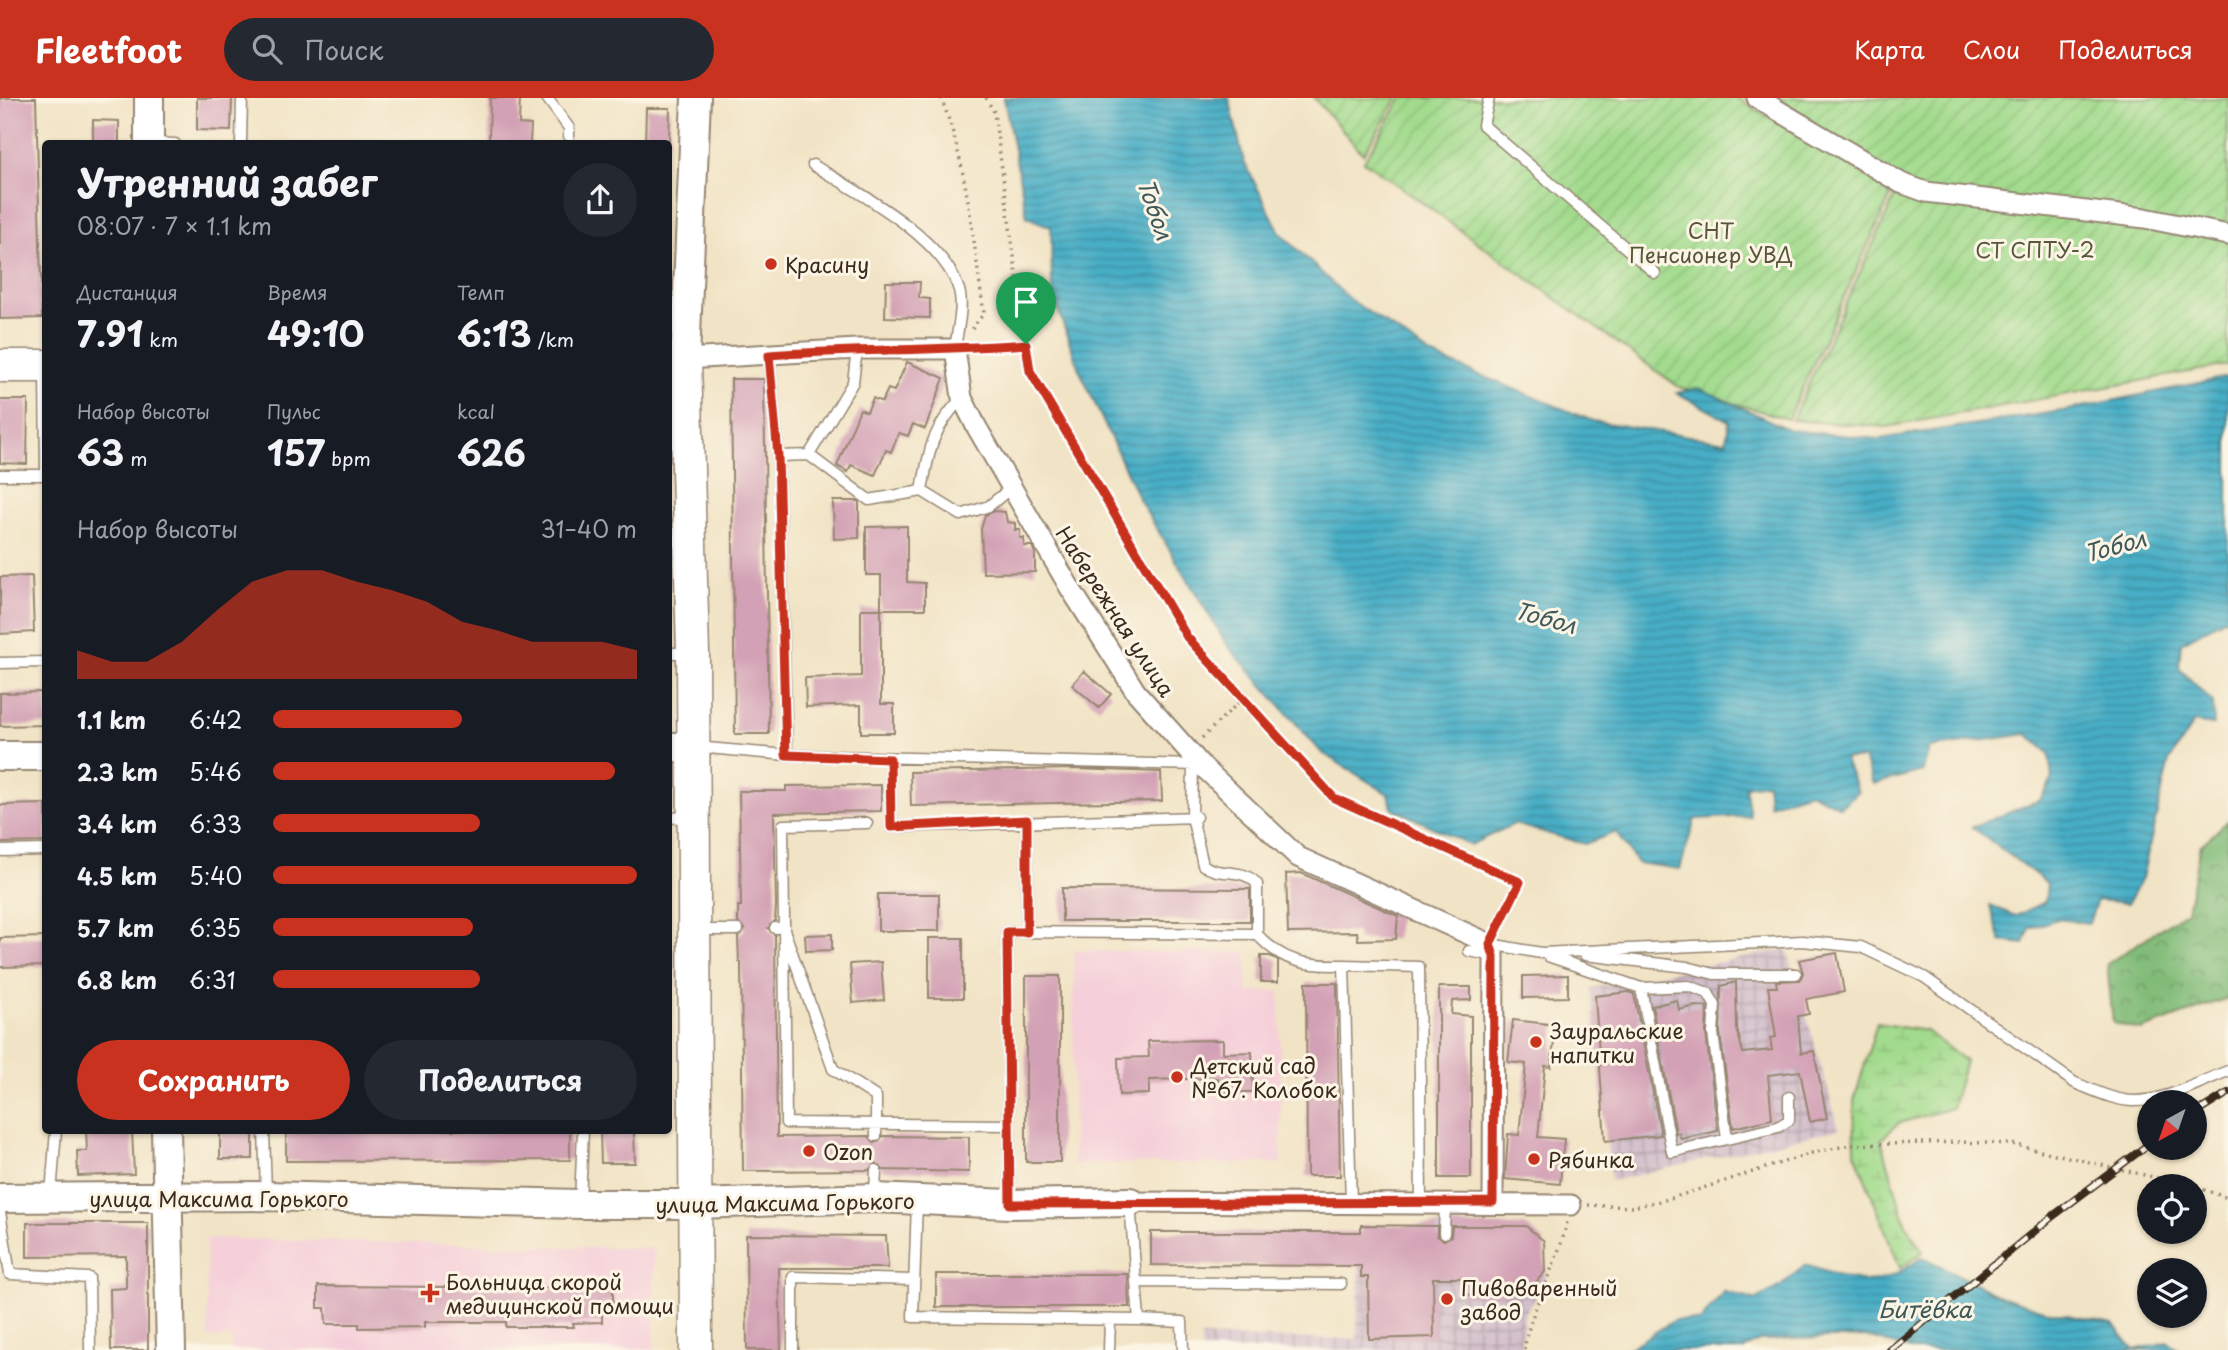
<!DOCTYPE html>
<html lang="ru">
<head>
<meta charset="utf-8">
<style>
  body { margin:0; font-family:"Playpen Sans",sans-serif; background:#242831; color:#f1f3f6; height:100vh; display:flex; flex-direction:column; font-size:26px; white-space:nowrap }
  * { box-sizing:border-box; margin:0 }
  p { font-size:23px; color:#9ea1a6 }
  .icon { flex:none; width:38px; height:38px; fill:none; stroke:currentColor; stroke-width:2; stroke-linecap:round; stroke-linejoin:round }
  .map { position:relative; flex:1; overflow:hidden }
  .drawer { position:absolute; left:42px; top:42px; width:630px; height:994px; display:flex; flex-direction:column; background:#171b24; border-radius:7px; box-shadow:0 2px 5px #0004 }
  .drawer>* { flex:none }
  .needle { width:46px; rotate:220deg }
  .controls { position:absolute; left:2137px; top:992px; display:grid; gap:14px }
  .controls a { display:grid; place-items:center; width:70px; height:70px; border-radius:50%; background:#171b24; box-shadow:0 2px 5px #0004; font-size:35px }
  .pin { position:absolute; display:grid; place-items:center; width:60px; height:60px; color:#fff; margin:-72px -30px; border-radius:50% 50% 50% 0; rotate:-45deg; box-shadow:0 0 7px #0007 }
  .pin .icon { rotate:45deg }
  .round { display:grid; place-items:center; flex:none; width:74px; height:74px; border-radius:37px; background:#242831 }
  .overview { display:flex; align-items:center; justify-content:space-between; height:119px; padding:0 35px }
  h1 { font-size:38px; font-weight:700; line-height:52px }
  .stats { display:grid; grid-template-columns:repeat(3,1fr); gap:10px; height:119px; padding:7px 35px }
  .stats div { display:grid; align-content:center }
  .stats b { font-size:35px; font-weight:700 }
  .stats small { font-size:19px; font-weight:400 }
  .stats p { font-size:19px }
  .chart { height:196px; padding:14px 35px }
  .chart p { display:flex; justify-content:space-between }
  .chart svg { width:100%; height:126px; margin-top:7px; fill:#c8321e; opacity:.7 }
  .button { display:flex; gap:14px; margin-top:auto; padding:14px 35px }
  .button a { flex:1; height:80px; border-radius:42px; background:#c8321e; color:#fff; font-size:28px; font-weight:700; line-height:80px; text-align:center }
  .button a+a { background:#242831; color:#f1f3f6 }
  ul { padding:0 35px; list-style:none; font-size:23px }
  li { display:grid; grid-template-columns:112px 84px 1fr; align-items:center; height:52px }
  li i { height:18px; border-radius:9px; background:#c8321e }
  header { display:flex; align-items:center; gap:42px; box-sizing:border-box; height:98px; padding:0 35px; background:#c8321e; color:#fff }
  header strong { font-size:33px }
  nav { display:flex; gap:38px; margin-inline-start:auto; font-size:24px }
  .search { width:490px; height:63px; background:#242831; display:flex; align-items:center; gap:18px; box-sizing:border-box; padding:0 24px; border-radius:38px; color:#9ea1a6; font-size:26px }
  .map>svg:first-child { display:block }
  .built { fill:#f5cfd9 }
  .industrial { fill:url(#industrial-grid) }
  .forest { fill:url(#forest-crowns); stroke:#5e724b; stroke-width:2 }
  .wetland { fill:url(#wetland-marsh); stroke:#6e8256; stroke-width:2 }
  .garden { fill:url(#garden-furrows); stroke:#6e8256; stroke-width:2 }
  .water { fill:url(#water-rules); stroke:#416c72; stroke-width:2 }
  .building { fill:#d3a1b5 }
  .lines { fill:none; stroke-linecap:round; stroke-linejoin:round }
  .lane-casing { stroke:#968672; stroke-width:13 }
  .street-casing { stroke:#968672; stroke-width:23 }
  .secondary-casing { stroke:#968672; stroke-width:32 }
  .primary-casing { stroke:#968672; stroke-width:35 }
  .path { stroke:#968672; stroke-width:3.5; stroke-dasharray:2 5; stroke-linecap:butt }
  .lane { stroke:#fff; stroke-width:10 }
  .street { stroke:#fff; stroke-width:19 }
  .secondary { stroke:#fff; stroke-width:28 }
  .primary { stroke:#fff; stroke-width:32 }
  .rail-casing { stroke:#3b2a1e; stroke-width:8 }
  .rail { stroke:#fcf5e5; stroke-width:5; stroke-dasharray:16; stroke-linecap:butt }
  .route-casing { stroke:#fff; stroke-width:14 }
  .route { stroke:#c8321e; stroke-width:9 }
  .poi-dot { fill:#c8321e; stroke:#fcf5e5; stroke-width:2.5 }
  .labels { text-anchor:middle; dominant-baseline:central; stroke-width:6; stroke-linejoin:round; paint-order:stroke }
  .park-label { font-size:21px; fill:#55563a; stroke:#fcf5e5 }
  .poi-label { font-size:21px; fill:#3b2a1e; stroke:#fcf5e5; text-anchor:start }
  .street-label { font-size:21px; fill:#3b2a1e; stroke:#fcf5e5 }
  .water-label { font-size:23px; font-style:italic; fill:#3f5859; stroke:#fcf5e5 }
</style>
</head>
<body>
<header>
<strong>Fleetfoot</strong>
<div class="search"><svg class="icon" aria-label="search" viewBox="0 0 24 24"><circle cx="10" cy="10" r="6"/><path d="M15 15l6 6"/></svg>Поиск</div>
<nav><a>Карта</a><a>Слои</a><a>Поделиться</a></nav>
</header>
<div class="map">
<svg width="2228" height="1252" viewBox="0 0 2228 1252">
  <defs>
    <pattern id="industrial-grid" width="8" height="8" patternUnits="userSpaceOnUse" patternTransform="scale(1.75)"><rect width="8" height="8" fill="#d1bdcb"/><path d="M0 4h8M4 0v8" fill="none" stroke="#ab9aa4"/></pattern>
    <pattern id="forest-crowns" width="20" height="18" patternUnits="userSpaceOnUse" patternTransform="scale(1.75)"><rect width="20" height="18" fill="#81bb78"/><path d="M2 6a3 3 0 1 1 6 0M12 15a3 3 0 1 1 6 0" fill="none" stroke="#6b9862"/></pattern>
    <pattern id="wetland-marsh" width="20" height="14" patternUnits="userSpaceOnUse" patternTransform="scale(1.75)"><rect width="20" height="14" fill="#a2db8d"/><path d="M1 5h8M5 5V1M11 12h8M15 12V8" fill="none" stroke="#8cbc79"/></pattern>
    <pattern id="garden-furrows" width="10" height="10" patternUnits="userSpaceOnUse" patternTransform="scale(1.75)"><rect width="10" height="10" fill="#a2db8d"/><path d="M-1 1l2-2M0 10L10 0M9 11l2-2" fill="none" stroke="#8cbc79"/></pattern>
    <pattern id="water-rules" width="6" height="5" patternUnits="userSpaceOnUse" patternTransform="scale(1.75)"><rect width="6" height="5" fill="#47aec6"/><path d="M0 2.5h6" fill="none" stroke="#3c8ea0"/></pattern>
  </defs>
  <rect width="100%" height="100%" fill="#fcf5e5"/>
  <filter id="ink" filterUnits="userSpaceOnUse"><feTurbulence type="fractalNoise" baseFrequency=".0143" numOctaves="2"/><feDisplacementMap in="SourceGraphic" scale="14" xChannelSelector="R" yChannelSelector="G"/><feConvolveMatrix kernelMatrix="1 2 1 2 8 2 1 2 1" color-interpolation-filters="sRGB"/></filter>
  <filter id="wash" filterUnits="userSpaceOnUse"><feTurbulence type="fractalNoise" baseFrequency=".00686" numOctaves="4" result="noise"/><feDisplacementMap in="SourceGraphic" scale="28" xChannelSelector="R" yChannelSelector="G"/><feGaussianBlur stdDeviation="1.57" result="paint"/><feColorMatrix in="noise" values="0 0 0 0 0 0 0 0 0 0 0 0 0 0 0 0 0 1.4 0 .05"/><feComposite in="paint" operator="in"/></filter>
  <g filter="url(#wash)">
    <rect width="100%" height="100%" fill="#f1e3c5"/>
    <path class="built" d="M1074,853L1247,854V894L1280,893L1281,1065L1073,1066Z
      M206,1140L654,1151V1252H232L231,1239L208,1240Z"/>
    <path class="industrial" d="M1787,851L1839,1031L1611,1083L1591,890Z
      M1361,1127L1526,1128L1544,1143L1545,1187L1525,1214L1520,1252H1202L1201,1239L1357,1241Z"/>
    <path class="forest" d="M2228,723V900L2141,932L2113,925L2107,866L2187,813L2200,748Z"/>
    <path class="wetland" d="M1877,925L1926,933L1965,963L1952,1010L1899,1025L1881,1041L1906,1127L1923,1154L1900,1170L1855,1054L1854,1003Z"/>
    <path class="garden" d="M1314,0H1398L1363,56Z
      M1402,0H1737L1893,93L1788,321L1679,289L1364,63Z
      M1747,0H2228V267L1886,329L1792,322L1898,92Z"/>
    <path class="water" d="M1004,0H1229L1244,64L1281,136L1348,200L1433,258L1593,323L1726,344L1729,323L1677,295L1699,290L1790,332L1879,341L2068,312L2228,279V519L2181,545L2179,570L2213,605L2214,627L2194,624L2169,663L2142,780L2128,805L2097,802L2089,825L2057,821L2030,830L2024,846L2001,843L1990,808L2016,818L2045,804L2047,785L1972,729L2040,702L2052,682L2049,655L2027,636L1929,650L1923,673L1873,686L1864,661L1844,660L1858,694L1840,709L1810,694L1769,707L1767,685L1745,688L1750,718L1695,721L1680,771L1637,765L1616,734L1585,746L1514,726L1470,747L1392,710L1388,696L1321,654L1227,547L1139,401L1079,271L1052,194L1051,129L1027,119Z
      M1922,1159L2003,1199L2046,1213L2113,1226L2134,1252L2167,1244L2179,1252H1914L1866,1239L1761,1242L1742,1252H1626L1675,1222L1700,1223L1724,1194L1755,1202L1781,1188L1805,1167C1860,1184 1873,1196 1922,1159Z"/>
    <g id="blocks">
      <path class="building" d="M0,0H36L42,220L0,221Z
        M197,0H232L231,33L197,32Z
        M490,0H520L519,26L531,27L530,46H489Z
        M646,10H670L669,46H645Z
        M93,22L119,23V46H93Z
        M886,184H920L919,200L930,201V220L885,219Z
        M907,264L944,280L925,331L913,326L908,338L899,335L891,354L886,352L875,377L851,367L848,374L837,368L860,311L867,314L873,300L882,304L888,291L894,293Z
        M731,281H764L769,636H735Z
        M0,302H28L27,366L0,365Z
        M833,403H859V440L834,441Z
        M994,413L1005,414L1007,424L1015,425V432H1020V440H1024V448H1032L1035,455V474L983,475L981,431L985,417Z
        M907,428V484L925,485V511H881V477H866V429Z
        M32,478L34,534L0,536V479Z
        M861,511H881V606H894V635H861V607L806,609L805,580L861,578Z
        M1084,573L1111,596L1099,610L1072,587Z
        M46,594V627L0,628V595Z
        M1074,671L1161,674L1162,703L911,708L910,674Z
        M881,687V713L774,715L776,807L775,823L768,830L775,837L777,1039L869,1038L875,1045L883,1038L969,1039V1074L883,1072L876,1065L869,1072L743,1073L741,864H739L738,839L745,831L738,825V808H741L739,693H786V688Z
        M46,706V744L0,745V707Z
        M1301,775L1398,818L1396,841L1358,842L1357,834L1288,835L1286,776Z
        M1062,790L1250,791V823H1062Z
        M878,796H939V833H878Z
        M832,836V852L806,853L805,837Z
        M46,839V868L0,869V840Z
        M929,840H963V900H929Z
        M1837,855L1844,894L1806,901L1809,916L1798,918L1801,955L1814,953L1827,1020L1810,1024L1800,973L1768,977L1772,1021L1733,1030L1720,935L1721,888L1736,884L1737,931L1743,955L1772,952L1770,940L1776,939L1768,889H1777L1776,883L1800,882L1803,875L1799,862Z
        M1261,858H1270L1278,863V884H1261Z
        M881,864L884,902L853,905L850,866Z
        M1568,877V899L1523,900V878Z
        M1026,878H1060V1064H1026Z
        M1306,885H1337L1340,1078H1307Z
        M1439,889H1471V902L1452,903L1451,916L1471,918V1080H1439Z
        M1629,894L1634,896L1661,1037L1605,1043L1595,898Z
        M1677,902L1679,912L1696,908L1707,909L1706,936L1718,1033L1681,1041L1679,1035H1676L1652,908Z
        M1513,922L1556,927L1551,969L1545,968L1538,1039L1564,1041L1560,1086L1505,1081L1508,1036L1519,1037L1526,966L1508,964Z
        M1223,942V955L1252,954L1253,994H1218V980L1149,982V996L1119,997L1118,960L1149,959L1148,943Z
        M86,1032H132L134,1076L78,1078L77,1053H87Z
        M220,1032H253V1061H220Z
        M286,1032H570V1062L286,1063Z
        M600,1032H634L635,1065H601Z
        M27,1125H148V1252H111L110,1191L126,1190V1158L27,1159Z
        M1361,1127L1437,1128V1138L1444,1142L1451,1138L1452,1128H1526L1544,1143L1545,1174L1526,1195L1463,1197V1180H1433L1434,1239L1369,1241L1368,1179H1361V1168L1151,1167V1134H1361Z
        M746,1137L886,1138L888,1170H779L781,1252H747Z
        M936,1176H1128L1129,1209H936Z
        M613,1185V1205H602V1224L573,1225L574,1229H506V1224H425V1229L359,1230V1226H326L325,1210H318V1188L583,1190V1186Z"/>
    </g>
  </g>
  <g filter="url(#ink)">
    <use href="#blocks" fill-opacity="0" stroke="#968672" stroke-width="2"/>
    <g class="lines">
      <defs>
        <path id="lane" d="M547,0L569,30V38
          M1489,0L1483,27L1655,175
          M153,45L175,46
          M241,46L242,0
          M813,67C859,95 943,139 959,192C964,208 957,234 955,251
          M769,256L778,358L787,657
          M45,271L46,377
          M809,357L853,284L857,251
          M778,358L809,357L869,402L922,393L961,417L989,408L1012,389
          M0,377H44
          M922,393C929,351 932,331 962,300
          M668,555H688
          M0,565L46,564
          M696,649L787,657L1198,667
          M890,661L891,729L1196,719
          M668,720L689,719
          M867,725L783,727L786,1025L1008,1027
          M0,753L46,752
          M775,830L783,829L833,971L876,999V1038
          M697,832H738
          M1027,834V722
          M1257,836C1282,865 1308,868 1344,867
          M1490,846L1541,855L1802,843L1861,849L1924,879L2075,985C2093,992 2115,1003 2134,1003C2166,1003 2199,984 2228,973
          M1469,853L1494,858
          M1585,857L1687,869L1714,876H1796
          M1548,858L1641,890L1672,1054L1778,1029L1789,1022V999
          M1641,890L1689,888L1708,895L1715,907L1713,935L1727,1041
          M264,1032L266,1095
          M51,1096L56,1032
          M875,1096L876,1072
          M917,1104L913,1219L1139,1222
          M1130,1104L1139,1222L1182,1224L1183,1252
          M580,1105L583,1032
          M1010,1105L1007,834L1257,836V786C1241,768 1221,780 1203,767L1192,719L1193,667
          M1351,1105L1344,867L1419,869L1421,1106
          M0,1114L10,1176L89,1180L90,1252
          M1444,1135L1445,1105
          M1136,1184L1341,1186
          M793,1252V1179L914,1182
          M1109,1252L1110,1222"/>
        <path id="street" d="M1757,0L1901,85L1926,94L2145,120L2228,137
          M685,261L857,251H955L962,300L976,328L1070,490L1136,594L1201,667L1298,759L1490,846L1494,858L1493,1104
          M1130,1104L1571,1107"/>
        <path id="secondary" d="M149,46V0
          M685,261L696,0
          M668,649H692
          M0,658H46
          M166,1032L171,1252
          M0,1100L266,1098L580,1106H695L875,1100L1010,1106L1130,1104"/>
        <path id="primary" d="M668,262L685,261L693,555L696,1252
          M0,268H46"/>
      </defs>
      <use href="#lane" class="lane-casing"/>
      <use href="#street" class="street-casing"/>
      <use href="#secondary" class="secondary-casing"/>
      <use href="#primary" class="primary-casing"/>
      <path class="path" d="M941,0C968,67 973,145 984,215L972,231
        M986,0L994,14L1030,273L1187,539L1334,700L1520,784L1497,831
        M971,250L1026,246
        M1202,640L1243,600
        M1588,1107L1632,1109L1669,1101L1812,1055L1850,1047L1959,1044L2012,1046L2196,1089L2228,1100
        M1524,1252C1531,1207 1557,1169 1567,1124"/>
      <use href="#lane" class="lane"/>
      <use href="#street" class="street"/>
      <use href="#secondary" class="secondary"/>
      <use href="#primary" class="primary"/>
      <defs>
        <path id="rail" d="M2194,1016L2228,995
          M1890,1252L2053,1118L2149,1046"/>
      </defs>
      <use href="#rail" class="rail-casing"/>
      <use href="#rail" class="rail"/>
    </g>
  </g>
  <g class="lines" filter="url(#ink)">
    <defs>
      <path id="route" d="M1026,246L1030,273L1187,539L1334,700L1520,784L1490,846L1494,858L1493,1104L1010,1106L1007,834H1027V722L891,729L890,661L786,657L778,358L769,257C855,251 941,253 1026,246Z"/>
    </defs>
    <use href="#route" class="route-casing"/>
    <use href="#route" class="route"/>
  </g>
  <g class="poi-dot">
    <circle cx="771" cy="166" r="7"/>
    <circle cx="1536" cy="944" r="7"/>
    <circle cx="1177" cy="979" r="7"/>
    <circle cx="809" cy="1053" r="7"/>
    <circle cx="1534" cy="1061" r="7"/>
    <path d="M426.5 1184.5h7v7h7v7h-7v7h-7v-7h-7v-7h7z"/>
    <circle cx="1447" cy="1201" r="7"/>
  </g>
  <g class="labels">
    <g class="park-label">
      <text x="1711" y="132">СНТ<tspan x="1711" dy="24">Пенсионер УВД</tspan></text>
      <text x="2035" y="151">СТ СПТУ-2</text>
    </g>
    <g class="poi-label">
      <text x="785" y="166">Красину</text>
      <text x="1550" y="932">Зауральские<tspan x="1550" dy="24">напитки</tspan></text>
      <text x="1191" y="967">Детский сад<tspan x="1191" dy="24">№67. Колобок</tspan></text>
      <text x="823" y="1053">Ozon</text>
      <text x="1548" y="1061">Рябинка</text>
      <text x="446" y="1183">Больница скорой<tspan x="446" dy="24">медицинской помощи</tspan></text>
      <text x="1461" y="1189">Пивоваренный<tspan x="1461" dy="24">завод</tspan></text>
    </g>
    <g class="street-label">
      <text transform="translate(1116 513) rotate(57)">Набережная улица</text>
      <text x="219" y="1100">улица Максима Горького</text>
      <text transform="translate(785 1104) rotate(-1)">улица Максима Горького</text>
    </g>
    <g class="water-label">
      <text transform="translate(1156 111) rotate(71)">Тобол</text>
      <text transform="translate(2115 447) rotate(-15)">Тобол</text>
      <text transform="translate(1546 519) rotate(15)">Тобол</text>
      <text x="1925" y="1210">Битёвка</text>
    </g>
  </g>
</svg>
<div class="controls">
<a><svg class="needle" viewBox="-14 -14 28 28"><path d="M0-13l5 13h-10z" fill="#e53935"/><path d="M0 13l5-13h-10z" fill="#9ea1a6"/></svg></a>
<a><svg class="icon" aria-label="locate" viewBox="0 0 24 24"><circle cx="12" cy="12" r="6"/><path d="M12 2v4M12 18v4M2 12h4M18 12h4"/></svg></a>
<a><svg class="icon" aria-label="layers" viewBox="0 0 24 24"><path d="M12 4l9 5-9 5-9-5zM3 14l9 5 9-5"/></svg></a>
</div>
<div class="pin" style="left:1026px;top:246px;background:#1e9e55"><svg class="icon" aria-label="arrive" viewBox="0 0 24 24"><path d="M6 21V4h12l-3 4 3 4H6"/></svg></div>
<section class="drawer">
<div class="overview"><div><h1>Утренний забег</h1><p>08:07 · 7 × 1.1 km</p></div><a class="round"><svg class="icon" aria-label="share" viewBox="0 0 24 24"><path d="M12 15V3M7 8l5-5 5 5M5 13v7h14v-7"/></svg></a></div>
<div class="stats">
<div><p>Дистанция</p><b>7.91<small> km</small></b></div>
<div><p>Время</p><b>49:10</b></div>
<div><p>Темп</p><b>6:13<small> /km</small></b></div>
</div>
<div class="stats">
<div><p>Набор высоты</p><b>63<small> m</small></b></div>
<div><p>Пульс</p><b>157<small> bpm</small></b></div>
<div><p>kcal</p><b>626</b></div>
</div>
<div class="chart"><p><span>Набор высоты</span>31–40 m</p>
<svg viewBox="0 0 160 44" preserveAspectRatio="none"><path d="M0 44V34L10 38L20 38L30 31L40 20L50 10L60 6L70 6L80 10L90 13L100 17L110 24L120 27L130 31L140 31L150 31L160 34V44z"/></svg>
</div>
<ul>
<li><b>1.1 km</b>6:42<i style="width:52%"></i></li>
<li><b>2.3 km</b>5:46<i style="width:94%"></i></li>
<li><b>3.4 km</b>6:33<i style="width:57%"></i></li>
<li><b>4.5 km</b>5:40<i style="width:100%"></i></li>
<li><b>5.7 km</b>6:35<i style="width:55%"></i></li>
<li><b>6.8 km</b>6:31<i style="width:57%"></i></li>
</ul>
<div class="button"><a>Сохранить</a><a>Поделиться</a></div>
</section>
</div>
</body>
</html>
